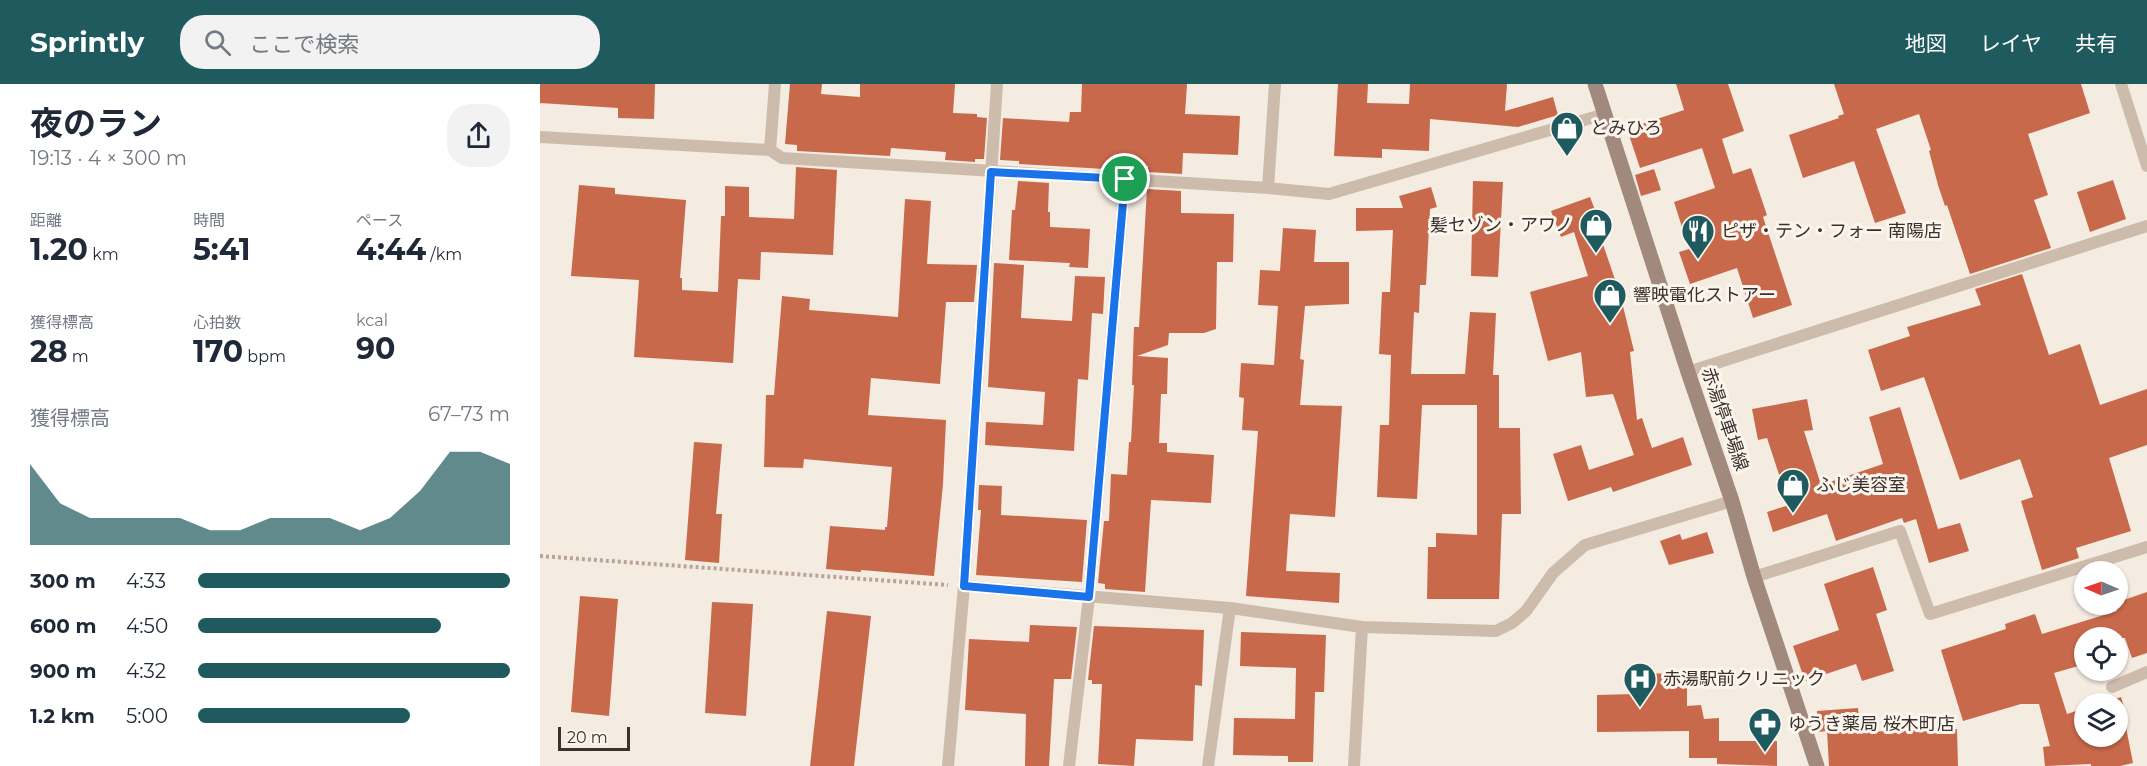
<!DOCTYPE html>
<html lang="ja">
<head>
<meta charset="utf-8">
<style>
  body { margin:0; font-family:Montserrat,"Noto Sans JP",sans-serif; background:#f2f2f3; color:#1f2937; height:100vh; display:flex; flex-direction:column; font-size:22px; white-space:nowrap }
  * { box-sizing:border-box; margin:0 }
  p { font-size:20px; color:#747a83 }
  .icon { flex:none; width:33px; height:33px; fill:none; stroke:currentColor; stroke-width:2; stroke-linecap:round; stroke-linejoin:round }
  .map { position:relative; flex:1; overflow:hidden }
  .sheet { display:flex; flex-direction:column; background:#fff; width:540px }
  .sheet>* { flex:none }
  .needle { width:39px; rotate:272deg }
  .tools { position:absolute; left:1534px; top:477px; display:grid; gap:12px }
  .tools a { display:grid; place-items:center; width:54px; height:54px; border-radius:50%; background:#fff; box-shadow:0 2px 4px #0004; font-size:30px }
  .scale { position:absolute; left:18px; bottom:15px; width:72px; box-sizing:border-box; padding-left:6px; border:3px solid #3b302b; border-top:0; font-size:16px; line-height:21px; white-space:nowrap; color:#3b302b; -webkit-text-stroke:4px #fbf5ee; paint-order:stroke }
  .pin { position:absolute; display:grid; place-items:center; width:51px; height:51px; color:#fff; margin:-26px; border:3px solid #fff; border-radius:50%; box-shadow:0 2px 6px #0007 }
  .round { display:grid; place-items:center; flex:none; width:63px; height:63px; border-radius:24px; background:#f2f2f3 }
  .overview { display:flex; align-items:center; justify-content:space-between; height:102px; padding:0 30px }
  h1 { font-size:33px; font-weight:700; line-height:45px }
  .stats { display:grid; grid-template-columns:repeat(3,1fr); gap:9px; height:102px; padding:6px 30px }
  .stats div { display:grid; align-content:center }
  .stats b { font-size:30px; font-weight:700 }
  .stats small { font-size:16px; font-weight:400 }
  .stats p { font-size:16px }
  .chart { height:168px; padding:12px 30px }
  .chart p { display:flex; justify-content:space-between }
  .chart svg { width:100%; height:108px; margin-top:6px; fill:#1f5a5e; opacity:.7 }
  ul { padding:0 30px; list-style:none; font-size:20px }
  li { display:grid; grid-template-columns:96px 72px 1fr; align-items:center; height:45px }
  li i { height:15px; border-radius:8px; background:#1f5a5e }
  header { display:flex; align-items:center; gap:36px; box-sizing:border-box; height:84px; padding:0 30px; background:#1f5a5e; color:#fff }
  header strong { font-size:28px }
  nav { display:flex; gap:33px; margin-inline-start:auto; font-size:21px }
  .search { width:420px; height:54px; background:#f2f2f3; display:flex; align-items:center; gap:15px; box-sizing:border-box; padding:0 21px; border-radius:24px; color:#747a83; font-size:22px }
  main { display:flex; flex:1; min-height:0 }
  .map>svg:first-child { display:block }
  .building { fill:#c8694b }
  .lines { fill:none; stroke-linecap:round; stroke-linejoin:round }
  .path { stroke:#b9a596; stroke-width:4; stroke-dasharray:3 3; stroke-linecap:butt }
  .lane { stroke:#cdbbac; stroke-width:12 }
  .secondary { stroke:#a18a7d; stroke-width:15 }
  .route-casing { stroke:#fff; stroke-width:12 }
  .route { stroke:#1a73e8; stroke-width:8 }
  .labels { text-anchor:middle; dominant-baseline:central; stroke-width:6; stroke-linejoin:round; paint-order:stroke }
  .poi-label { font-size:18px; fill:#3b302b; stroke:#fbf5ee; text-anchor:start }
  .street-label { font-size:18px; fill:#3b302b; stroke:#fbf5ee }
</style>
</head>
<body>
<header>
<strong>Sprintly</strong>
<div class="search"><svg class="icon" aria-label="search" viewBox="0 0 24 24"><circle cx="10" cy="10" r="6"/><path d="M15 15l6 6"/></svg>ここで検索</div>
<nav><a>地図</a><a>レイヤ</a><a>共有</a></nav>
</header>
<main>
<section class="sheet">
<div class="overview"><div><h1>夜のラン</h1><p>19:13 · 4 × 300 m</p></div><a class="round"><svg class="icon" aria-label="share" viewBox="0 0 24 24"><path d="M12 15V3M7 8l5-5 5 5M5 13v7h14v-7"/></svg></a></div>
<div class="stats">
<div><p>距離</p><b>1.20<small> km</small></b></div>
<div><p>時間</p><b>5:41</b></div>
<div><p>ペース</p><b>4:44<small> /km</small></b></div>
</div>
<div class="stats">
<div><p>獲得標高</p><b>28<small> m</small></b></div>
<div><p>心拍数</p><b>170<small> bpm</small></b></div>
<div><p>kcal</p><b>90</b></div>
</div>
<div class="chart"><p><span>獲得標高</span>67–73 m</p>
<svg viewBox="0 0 160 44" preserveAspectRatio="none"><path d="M0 44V11L10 27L20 33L30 33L40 33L50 33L60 38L70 38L80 33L90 33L100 33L110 38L120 33L130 22L140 6L150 6L160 11V44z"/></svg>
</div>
<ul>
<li><b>300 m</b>4:33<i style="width:100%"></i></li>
<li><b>600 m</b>4:50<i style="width:78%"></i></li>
<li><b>900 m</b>4:32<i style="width:100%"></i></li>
<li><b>1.2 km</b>5:00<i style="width:68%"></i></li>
</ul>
</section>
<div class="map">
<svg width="1607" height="682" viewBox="0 0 1607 682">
  <rect width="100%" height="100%" fill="#f4ebe1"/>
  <path class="building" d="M0,0H115L114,35L78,34V24L0,19Z
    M250,0H282L281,10L320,13V0H415L413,29L437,30V33L447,34L444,75H435V78L405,76L406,68L351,64L350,72L257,67V61L245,60Z
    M542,0H647L645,30L700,32L698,71L643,69L642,90L608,88V82L566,79L565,85L479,80V77L460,76L463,34L529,38L530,28H541Z
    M798,0H828L827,19L869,20L870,0H967L965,27L1013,13L1018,31L978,43L890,35L889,67L842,65V74L794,72Z
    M1136,0H1188L1204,47L1182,55L1193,90L1211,84L1227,131L1223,133L1252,221L1213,234L1197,184L1150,200L1139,168L1149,165L1134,118L1175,104L1162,64L1100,84L1089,51L1104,46L1102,40L1144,26Z
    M1294,0H1541L1550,29L1488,50L1508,111L1494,116L1511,164L1430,190L1407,121L1405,122L1398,101L1389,67L1391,66L1379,30L1336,45L1366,129L1335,139L1314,77L1263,94L1249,51L1299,34L1298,32L1304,30Z
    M256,83L297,86L293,171L221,168L220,196L198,195L193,279L94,273L99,196L31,192L39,101L75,104V110L146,116L140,194H142V206L178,208L181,132H185V102L209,103V133L254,135Z
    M1114,85L1121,106L1101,112L1095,91Z
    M1573,96L1586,135L1550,148L1537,108Z
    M478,97L509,99L508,128H510V143L550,145L548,184L529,183L530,179L469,176L472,126H475Z
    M933,97L963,98L958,193L931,192Z
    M891,103L897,123L890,125L886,201H880L879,229L874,228L871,290H925L930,228L956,229L953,291H959V344H980L981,430H962L959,515H887L888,463H896V449L937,451V321H882L877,415L837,413L840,341H849L851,271L839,270L842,208H850L853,146L816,147V124H863L859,112Z
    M607,105L641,107V129L694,130L693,178H677L676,245L664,249H629L628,261L597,272L628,274L627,310H621L619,359H627V368L674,371L671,419L611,416L605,508L565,505V500L558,499L564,437H569L571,390L587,391L589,358H591L594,301H592L594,243H599Z
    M1050,113L1060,139L1056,140L1080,210L1094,267L1090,268L1097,336L1102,334L1112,364L1143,353L1152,381L1073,408L1071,403L1028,417L1013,370L1041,361L1049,386L1094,371L1073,310L1046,313L1041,268L1008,277L990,208L1048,192L1034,148L1021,153L1011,127Z
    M365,115L391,117L387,180L437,181L434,218H406L400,300L331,294L328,331L406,336L403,400L394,492L321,486V488L286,485L290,442L345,446V443H347L352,383L264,375L263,384L224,383L226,311H234L242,212L270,215L269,226L358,233Z
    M743,144L776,146L774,178H809V220L765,222L760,275L764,276L760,321L802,322L795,433L750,430L746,487L800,489L799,519L706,512L718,347L702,346L704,314L699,313L701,279L734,281L738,222L718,221L720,186L740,187Z
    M454,179L484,181L481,234L532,237L535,192L565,193L563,230L552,229L548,296L538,295L534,367L445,361L446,338L503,341L505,308L448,303Z
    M1482,190L1509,271L1540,260L1560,321L1607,305V361L1569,374L1591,447L1536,464L1539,474L1502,486L1481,417L1493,413L1480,375L1420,396L1384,293L1341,307L1328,266L1370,252L1367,243L1441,221L1435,205Z
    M1267,315L1273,346L1264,347L1281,401L1343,380L1329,333L1360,323L1398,445L1420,439L1429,467L1389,479L1376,435L1364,439L1362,434L1296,457L1287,430L1233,448L1227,428L1249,421L1227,354L1218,356L1212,325Z
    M154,358L182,360L176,430H182L179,479L145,476Z
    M439,401L462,402L461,431L547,436L542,498L436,491L441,426H438Z
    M1167,448L1174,469L1129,481L1120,457L1140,450L1142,456Z
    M1333,483L1347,526L1336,530L1354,587L1322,597L1316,580L1265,597L1253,562L1299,546L1284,500Z
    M1607,508V569L1592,574L1585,554H1545V580L1514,589L1527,630L1545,624V652H1578V620H1560L1581,613L1588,637L1585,638L1593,679L1580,682H1551V680L1505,682L1503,663L1510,662L1499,620H1481L1423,637L1401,566L1466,545L1465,540L1495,530L1502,550L1577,527L1575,520H1578V518Z
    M40,512L78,515L69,632L31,628Z
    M172,518L213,520L206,632L165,629Z
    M287,527L331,532L314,682H270Z
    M490,541L537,543L531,595H514L509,682H485L486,630L425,626L429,555L489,558Z
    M554,542L664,546L662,602L655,601L653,657L596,655L594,682L558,680L562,600H552V596H548Z
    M701,548L786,551L784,608H775L773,678H748V672L693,671L694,634L755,635L756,584L700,582Z
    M1147,589V622L1161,621L1164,635L1179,634V657H1237V682L1177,680V674H1149V647L1057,648V611L1095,610V590Z
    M1318,624L1320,648L1417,645L1418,682H1289L1287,647L1278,648L1277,627Z"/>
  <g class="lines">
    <path class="path" d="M0,472L408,501"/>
    <path class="lane" d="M1581,0L1607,82
      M0,53L230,66L242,74L728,104L789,110L1065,30
      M230,66L235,0
      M728,104L735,0
      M1148,288L1607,142
      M1214,493L1360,447L1390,530L1607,463
      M424,502L690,524L822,543L956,547L972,539L986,527L1013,489L1045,461L1192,417
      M1572,603L1607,588
      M408,682L424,502L457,0
      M529,682L549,513L585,95
      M668,682L690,524
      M814,682L822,543"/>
    <path class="secondary" d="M1055,0L1148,288L1192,417L1214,493L1277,682"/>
  </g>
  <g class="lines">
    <defs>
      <path id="route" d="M451,88L585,95L549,513L424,502Z"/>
    </defs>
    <use href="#route" class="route-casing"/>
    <use href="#route" class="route"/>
  </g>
  <defs>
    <symbol id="shop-pin" viewBox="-11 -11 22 30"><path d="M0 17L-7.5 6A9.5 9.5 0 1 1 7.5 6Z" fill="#1f5a5e" stroke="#fbf5ee"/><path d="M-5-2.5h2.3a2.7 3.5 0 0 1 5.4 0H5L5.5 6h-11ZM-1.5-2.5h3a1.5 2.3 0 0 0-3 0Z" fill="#fff"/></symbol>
    <symbol id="restaurant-pin" viewBox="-11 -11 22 30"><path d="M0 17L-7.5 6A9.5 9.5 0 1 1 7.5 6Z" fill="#1f5a5e" stroke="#fbf5ee"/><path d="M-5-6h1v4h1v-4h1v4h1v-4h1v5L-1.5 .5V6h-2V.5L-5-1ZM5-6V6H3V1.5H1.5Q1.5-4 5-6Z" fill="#fff"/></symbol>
    <symbol id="hospital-pin" viewBox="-11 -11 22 30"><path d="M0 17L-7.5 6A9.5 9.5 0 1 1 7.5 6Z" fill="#1f5a5e" stroke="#fbf5ee"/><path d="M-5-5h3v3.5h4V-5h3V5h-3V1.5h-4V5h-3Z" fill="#fff"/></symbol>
    <symbol id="pharmacy-pin" viewBox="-11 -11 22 30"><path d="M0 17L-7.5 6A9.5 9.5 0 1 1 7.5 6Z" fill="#1f5a5e" stroke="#fbf5ee"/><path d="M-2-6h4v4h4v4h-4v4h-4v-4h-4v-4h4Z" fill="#fff"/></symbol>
  </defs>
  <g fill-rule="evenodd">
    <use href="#shop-pin" x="1008" y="25" width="38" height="52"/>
    <use href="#shop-pin" x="1037" y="122" width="38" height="52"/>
    <use href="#restaurant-pin" x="1139" y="128" width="38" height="52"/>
    <use href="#shop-pin" x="1051" y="192" width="38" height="52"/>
    <use href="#shop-pin" x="1234" y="382" width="38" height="52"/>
    <use href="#hospital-pin" x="1081" y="576" width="38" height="52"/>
    <use href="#pharmacy-pin" x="1206" y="621" width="38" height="52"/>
  </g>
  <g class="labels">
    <g class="poi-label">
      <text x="1050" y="44">とみひろ</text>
      <text x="1033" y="141" text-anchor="end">髪セゾン・アワノ</text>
      <text x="1181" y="147">ピザ・テン・フォー 南陽店</text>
      <text x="1093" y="211">響映電化ストアー</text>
      <text x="1276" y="401">ふじ美容室</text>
      <text x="1123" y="595">赤湯駅前クリニック</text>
      <text x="1248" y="640">ゆうき薬局 桜木町店</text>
    </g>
    <g class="street-label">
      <text transform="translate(1185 335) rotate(71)">赤湯停車場線</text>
    </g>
  </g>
</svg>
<div class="tools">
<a><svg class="needle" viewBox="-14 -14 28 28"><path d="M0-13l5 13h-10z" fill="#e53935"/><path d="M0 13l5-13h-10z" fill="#747a83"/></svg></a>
<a><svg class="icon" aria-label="locate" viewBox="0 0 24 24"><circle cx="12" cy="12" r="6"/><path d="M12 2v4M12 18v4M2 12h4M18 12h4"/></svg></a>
<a><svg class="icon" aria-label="layers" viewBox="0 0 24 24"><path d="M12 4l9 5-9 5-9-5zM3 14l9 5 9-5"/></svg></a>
</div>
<div class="scale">20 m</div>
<div class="pin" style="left:585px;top:95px;background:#1e9e55"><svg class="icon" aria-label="arrive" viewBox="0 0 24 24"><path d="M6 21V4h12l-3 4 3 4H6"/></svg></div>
</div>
</main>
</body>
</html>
